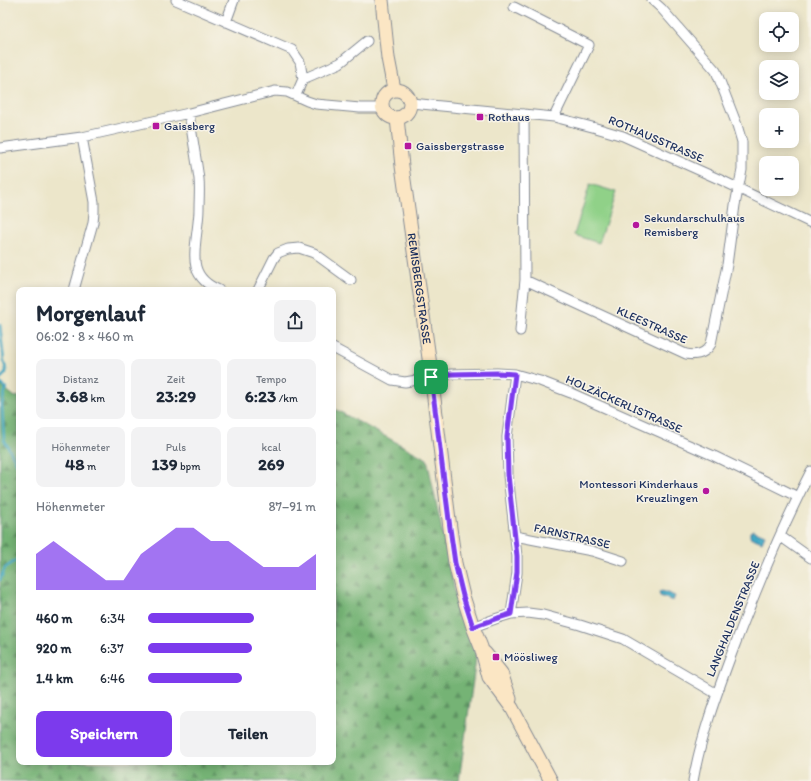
<!DOCTYPE html>
<html lang="de">
<head>
<meta charset="utf-8">
<style>
  body { margin:0; font-family:Itim,sans-serif; background:#f2f2f3; color:#1f2937; height:100vh; display:flex; flex-direction:column; font-size:15px; white-space:nowrap }
  * { box-sizing:border-box; margin:0 }
  p { font-size:13px; color:#747a83 }
  .icon { flex:none; width:22px; height:22px; fill:none; stroke:currentColor; stroke-width:2; stroke-linecap:round; stroke-linejoin:round }
  .map { position:relative; flex:1; overflow:hidden }
  .details { position:absolute; left:16px; top:287px; width:320px; height:478px; display:flex; flex-direction:column; background:#fff; border-radius:8px; box-shadow:0 2px 10px #0003 }
  .details>* { flex:none }
  .controls { position:absolute; left:759px; top:12px; display:grid; gap:8px }
  .controls a { display:grid; place-items:center; width:40px; height:40px; border-radius:8px; background:#fff; box-shadow:0 2px 10px #0003; font-size:20px }
  .pin { position:absolute; display:grid; place-items:center; width:34px; height:34px; color:#fff; margin:-17px; border-radius:8px; box-shadow:0 2px 6px #0006 }
  .round { display:grid; place-items:center; flex:none; width:42px; height:42px; border-radius:8px; background:#f2f2f3 }
  .overview { display:flex; align-items:center; justify-content:space-between; height:68px; padding:0 20px }
  h1 { font-size:22px; font-weight:800; line-height:30px }
  .figures { display:grid; grid-template-columns:repeat(3,1fr); gap:6px; height:68px; padding:4px 20px }
  .figures div { display:grid; align-content:center; border-radius:8px; background:#f2f2f3; text-align:center }
  .figures b { font-size:17px; font-weight:800 }
  .figures small { font-size:11px; font-weight:400 }
  .figures p { font-size:11px }
  .chart { height:112px; padding:8px 20px }
  .chart p { display:flex; justify-content:space-between }
  .chart svg { width:100%; height:72px; margin-top:4px; fill:#7c3aed; opacity:.7 }
  .primary-button { display:flex; gap:8px; margin-top:auto; padding:8px 20px }
  .primary-button a { flex:1; height:46px; border-radius:8px; background:#7c3aed; color:#fff; font-size:16px; font-weight:800; line-height:46px; text-align:center }
  .primary-button a+a { background:#f2f2f3; color:#1f2937 }
  ul { padding:0 20px; list-style:none; font-size:13px }
  li { display:grid; grid-template-columns:64px 48px 1fr; align-items:center; height:30px }
  li i { height:10px; border-radius:5px; background:#7c3aed }
  .map>svg:first-child { display:block }
  .forest { fill:url(#forest-firs); stroke:#487169 }
  .pitch { fill:#90d188; stroke:#568073 }
  .water { fill:#43a7c3; stroke:#2f6b90 }
  .lines { fill:none; stroke-linecap:round; stroke-linejoin:round }
  .stream { stroke:#43a7c3; stroke-width:2.5 }
  .street-casing { stroke:#848a94; stroke-width:11 }
  .secondary-casing { stroke:#848a94; stroke-width:15 }
  .street { stroke:#fff; stroke-width:9 }
  .secondary { stroke:#fbe6c4; stroke-width:13 }
  .route-casing { stroke:#fff; stroke-width:8 }
  .route { stroke:#7c3aed; stroke-width:5 }
  .poi-dot { fill:#b5179e; stroke:#f7f3e8; stroke-width:1.5 }
  .labels { text-anchor:middle; dominant-baseline:central; stroke-width:3; stroke-linejoin:round; paint-order:stroke }
  .poi-label { font-size:12px; fill:#1b2f5e; stroke:#f7f3e8; text-anchor:start }
  .street-label { font-size:12px; fill:#1b2f5e; stroke:#f7f3e8 }
</style>
</head>
<body>
<div class="map">
<svg width="811" height="781" viewBox="0 0 811 781">
  <defs>
    <pattern id="forest-firs" width="22" height="20" patternUnits="userSpaceOnUse"><rect width="22" height="20" fill="#74b374"/><path d="M5 1l3.5 6h-7zM16 11l3.5 6h-7z" fill="#5e9262"/></pattern>
  </defs>
  <rect width="100%" height="100%" fill="#f7f3e8"/>
  <filter id="ink" filterUnits="userSpaceOnUse"><feTurbulence type="fractalNoise" baseFrequency=".025" numOctaves="2"/><feDisplacementMap in="SourceGraphic" scale="8" xChannelSelector="R" yChannelSelector="G"/><feConvolveMatrix kernelMatrix="1 2 1 2 8 2 1 2 1" color-interpolation-filters="sRGB"/></filter>
  <filter id="wash" filterUnits="userSpaceOnUse"><feTurbulence type="fractalNoise" baseFrequency=".012" numOctaves="4" result="noise"/><feDisplacementMap in="SourceGraphic" scale="16" xChannelSelector="R" yChannelSelector="G"/><feGaussianBlur stdDeviation="0.9" result="paint"/><feColorMatrix in="noise" values="0 0 0 0 0 0 0 0 0 0 0 0 0 0 0 0 0 1.4 0 .05"/><feComposite in="paint" operator="in"/></filter>
  <g filter="url(#wash)">
    <rect width="100%" height="100%" fill="#ece6ca"/>
    <path class="forest" d="M0,385L15,397L19,396V762H333V408L427,459L457,602L477,651L459,781H0Z"/>
    <path class="pitch" d="M590,184L616,192L599,243L574,235Z"/>
    <path class="water" d="M753,530L765,535L762,542L750,537V532Z
      M662,591L675,596L673,601L660,596L659,592Z"/>
    <g class="lines">
      <path class="stream" d="M0,325L4,362L6,369V373L0,379
        M0,383L6,388L2,404L4,439L19,468
        M0,580L5,568L19,558"/>
    </g>
  </g>
  <g filter="url(#ink)">
    <g class="lines">
      <defs>
        <path id="street" d="M176,0L292,50L300,62L303,79
          M514,7L589,45L554,117
          M226,22L234,0
          M296,95L303,79L340,63L367,41
          M411,103L554,117L596,128L623,136L723,181L811,223
          M189,113C192,135 196,157 199,179C200,189 199,199 199,209C199,226 192,252 196,267C199,278 209,286 219,290
          M0,148L82,137L189,113L275,91L287,92L307,101L316,104L360,108H382
          M525,280L686,354C697,356 705,354 711,344L727,265L735,205L742,170V142L737,125L716,71L661,8L652,0
          M74,290L93,223L94,212V202L82,137
          M258,290L274,258L278,253L288,249L299,248L314,253L351,280
          M520,331L525,280L524,114
          M333,348L392,380L405,382L452,374L497,373L515,374L540,381L571,393L714,456L798,497
          M515,536L592,551L623,561
          M780,536L811,558
          M511,614L517,573V556L508,475L507,437L515,374
          M473,627L498,618L511,614L528,613L543,615L580,625L623,639L717,694
          M693,781C701,736 717,693 733,650C756,589 781,529 811,471"/>
        <g id="secondary">
          <path d="M382,0L388,58L394,89"/>
          <circle cx="396" cy="104" r="14"/>
          <path id="s1" d="M397,118L402,166L429,358L450,528L455,563L463,596L473,627L481,647L489,677L512,708L551,781"/>
          <path d="M485,653L501,673L510,699"/>
        </g>
      </defs>
      <use href="#street" class="street-casing"/>
      <use href="#secondary" class="secondary-casing"/>
      <use href="#street" class="street"/>
      <use href="#secondary" class="secondary"/>
    </g>
  </g>
  <g class="lines" filter="url(#ink)">
    <defs>
      <path id="route" d="M497,373L515,374L507,437L508,475L517,556V572L511,614L498,618L473,627L463,596L455,563L450,528L431,377L452,374Z"/>
    </defs>
    <use href="#route" class="route-casing"/>
    <use href="#route" class="route"/>
  </g>
  <g class="poi-dot">
    <rect x="476" y="113" width="8" height="8" rx="2"/>
    <rect x="152" y="122" width="8" height="8" rx="2"/>
    <rect x="404" y="142" width="8" height="8" rx="2"/>
    <circle cx="636" cy="225" r="4"/>
    <circle cx="706" cy="491" r="4"/>
    <rect x="492" y="653" width="8" height="8" rx="2"/>
  </g>
  <g class="labels">
    <g class="poi-label">
      <text x="488" y="117">Rothaus</text>
      <text x="164" y="126">Gaissberg</text>
      <text x="416" y="146">Gaissbergstrasse</text>
      <text x="644" y="218">Sekundarschulhaus<tspan x="644" dy="14">Remisberg</tspan></text>
      <text x="698" y="484" text-anchor="end">Montessori Kinderhaus<tspan x="698" dy="14">Kreuzlingen</tspan></text>
      <text x="504" y="657">Möösliweg</text>
    </g>
    <g class="street-label">
      <text transform="translate(656 139) rotate(23)">ROTHAUSSTRASSE</text>
      <text stroke="none"><textPath href="#s1" startOffset="172">REMISBERGSTRASSE</textPath></text>
      <text transform="translate(652 325) rotate(24)">KLEESTRASSE</text>
      <text transform="translate(624 404) rotate(24)">HOLZÄCKERLISTRASSE</text>
      <text transform="translate(572 536) rotate(13)">FARNSTRASSE</text>
      <text transform="translate(733 619) rotate(-68)">LANGHALDENSTRASSE</text>
    </g>
  </g>
</svg>
<div class="controls">
<a><svg class="icon" aria-label="locate" viewBox="0 0 24 24"><circle cx="12" cy="12" r="6"/><path d="M12 2v4M12 18v4M2 12h4M18 12h4"/></svg></a>
<a><svg class="icon" aria-label="layers" viewBox="0 0 24 24"><path d="M12 4l9 5-9 5-9-5zM3 14l9 5 9-5"/></svg></a>
<a>+</a>
<a>−</a>
</div>
<div class="pin" style="left:431px;top:377px;background:#1e9e55"><svg class="icon" aria-label="arrive" viewBox="0 0 24 24"><path d="M6 21V4h12l-3 4 3 4H6"/></svg></div>
<section class="details">
<div class="overview"><div><h1>Morgenlauf</h1><p>06:02 · 8 × 460 m</p></div><a class="round"><svg class="icon" aria-label="share" viewBox="0 0 24 24"><path d="M12 15V3M7 8l5-5 5 5M5 13v7h14v-7"/></svg></a></div>
<div class="figures">
<div><p>Distanz</p><b>3.68<small> km</small></b></div>
<div><p>Zeit</p><b>23:29</b></div>
<div><p>Tempo</p><b>6:23<small> /km</small></b></div>
</div>
<div class="figures">
<div><p>Höhenmeter</p><b>48<small> m</small></b></div>
<div><p>Puls</p><b>139<small> bpm</small></b></div>
<div><p>kcal</p><b>269</b></div>
</div>
<div class="chart"><p><span>Höhenmeter</span>87–91 m</p>
<svg viewBox="0 0 160 44" preserveAspectRatio="none"><path d="M0 44V22L10 14L20 22L30 30L40 38L50 38L60 22L70 14L80 6L90 6L100 14L110 14L120 22L130 30L140 30L150 30L160 22V44z"/></svg>
</div>
<ul>
<li><b>460 m</b>6:34<i style="width:63%"></i></li>
<li><b>920 m</b>6:37<i style="width:62%"></i></li>
<li><b>1.4 km</b>6:46<i style="width:56%"></i></li>
</ul>
<div class="primary-button"><a>Speichern</a><a>Teilen</a></div>
</section>
</div>
</body>
</html>
